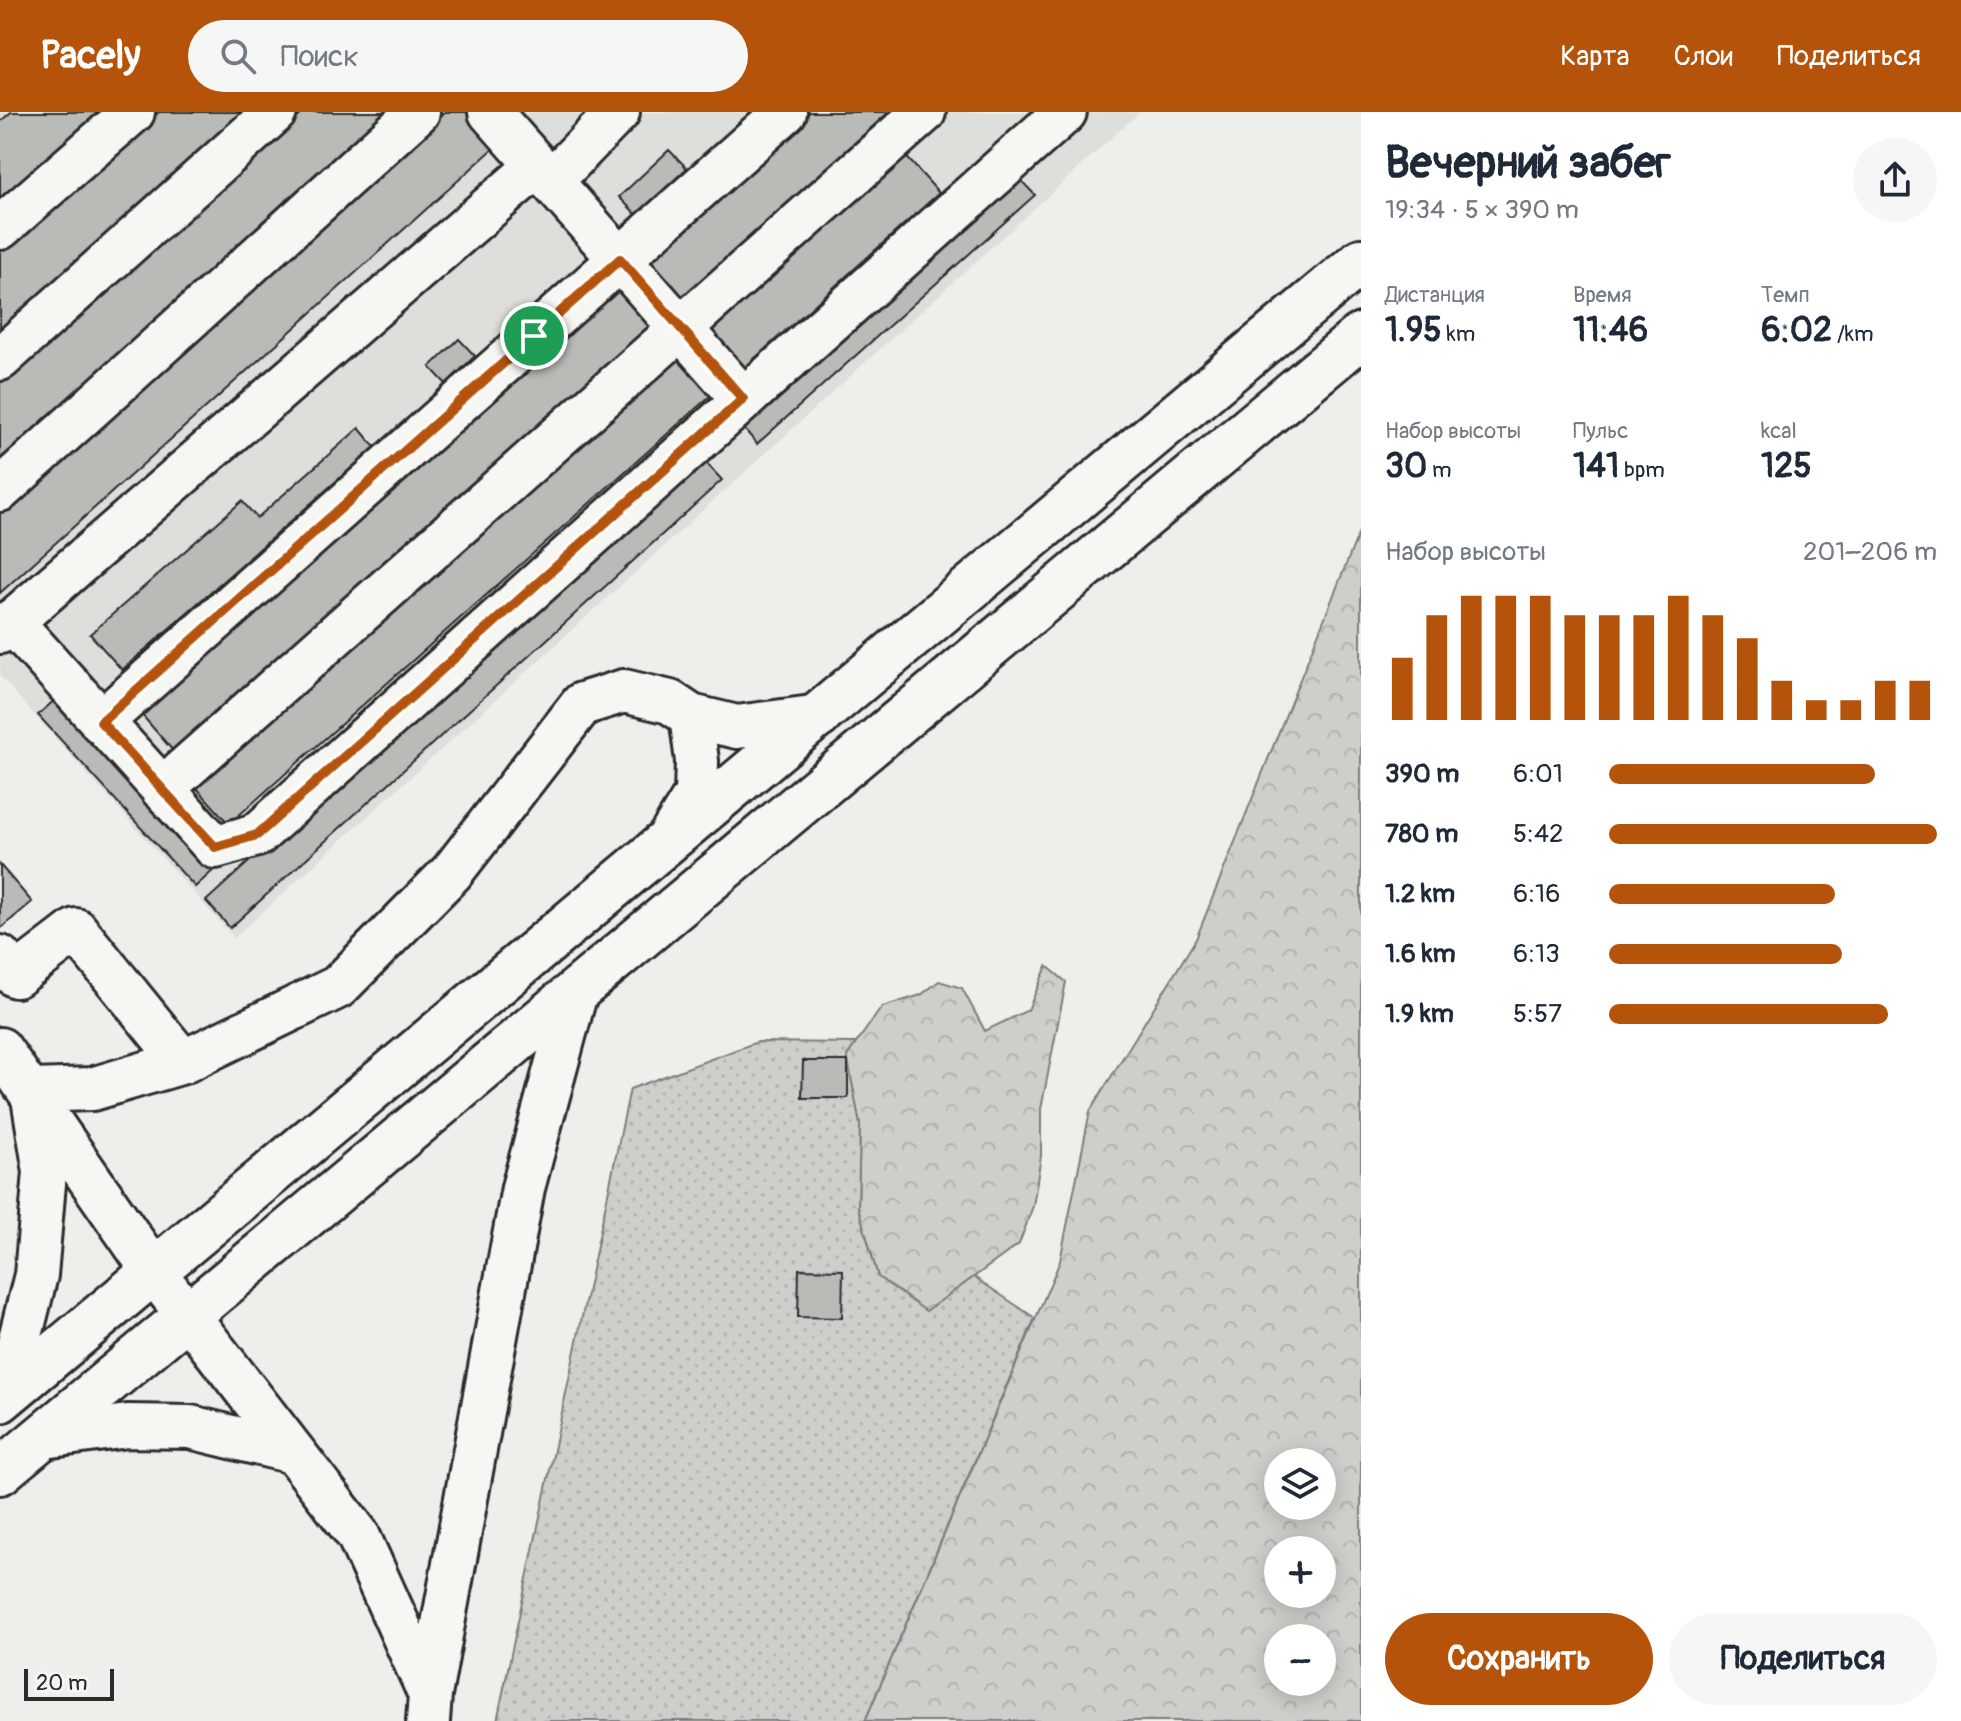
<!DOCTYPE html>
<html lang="ru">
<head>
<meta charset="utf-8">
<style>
  body { margin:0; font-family:Pangolin,sans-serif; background:#f6f6f7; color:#1f2937; height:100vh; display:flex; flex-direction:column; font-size:30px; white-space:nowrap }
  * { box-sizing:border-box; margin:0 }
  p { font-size:26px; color:#747a83 }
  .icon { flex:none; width:44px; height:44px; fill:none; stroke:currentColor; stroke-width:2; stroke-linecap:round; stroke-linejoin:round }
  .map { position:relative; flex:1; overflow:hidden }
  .side { display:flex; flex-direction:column; background:#fff; width:600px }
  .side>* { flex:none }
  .controls { position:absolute; left:1264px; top:1336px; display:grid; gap:16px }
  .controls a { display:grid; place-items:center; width:72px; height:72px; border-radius:50%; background:#fff; box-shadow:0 4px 20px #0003; font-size:40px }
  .scale { position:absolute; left:24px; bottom:20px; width:90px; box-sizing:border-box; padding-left:8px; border:4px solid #2b2b2b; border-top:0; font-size:22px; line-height:28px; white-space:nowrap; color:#2b2b2b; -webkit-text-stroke:6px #f6f6f2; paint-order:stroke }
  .pin { position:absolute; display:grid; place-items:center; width:68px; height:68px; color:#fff; margin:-34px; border:4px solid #fff; border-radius:50%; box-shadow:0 2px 8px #0007 }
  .round { display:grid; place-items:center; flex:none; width:84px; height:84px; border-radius:42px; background:#f6f6f7 }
  .head { display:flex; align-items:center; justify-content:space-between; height:136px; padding:0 24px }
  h1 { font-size:44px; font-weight:700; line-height:60px }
  .figures { display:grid; grid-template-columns:repeat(3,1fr); gap:12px; height:136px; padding:8px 24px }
  .figures div { display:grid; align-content:center }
  .figures b { font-size:34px; font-weight:700 }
  .figures small { font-size:22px; font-weight:400 }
  .figures p { font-size:22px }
  .chart { height:224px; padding:16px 24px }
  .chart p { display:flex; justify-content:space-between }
  .chart svg { width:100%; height:144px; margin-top:8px; stroke:#b45309; stroke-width:6 }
  .action { display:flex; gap:16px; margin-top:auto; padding:16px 24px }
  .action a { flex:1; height:92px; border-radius:48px; background:#b45309; color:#fff; font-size:32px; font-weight:700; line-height:92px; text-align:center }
  .action a+a { background:#f6f6f7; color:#1f2937 }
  ul { padding:0 24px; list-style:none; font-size:26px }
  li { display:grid; grid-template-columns:128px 96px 1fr; align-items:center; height:60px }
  li i { height:20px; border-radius:10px; background:#b45309 }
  header { display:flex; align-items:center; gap:48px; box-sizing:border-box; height:112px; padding:0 40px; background:#b45309; color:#fff }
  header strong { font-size:38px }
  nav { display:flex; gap:44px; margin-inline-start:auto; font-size:28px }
  .search { width:560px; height:72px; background:#f6f6f7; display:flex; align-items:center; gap:20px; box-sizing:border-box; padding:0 28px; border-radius:44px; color:#747a83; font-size:30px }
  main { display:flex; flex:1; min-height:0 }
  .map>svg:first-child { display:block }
  .built { fill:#dededb }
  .forest { fill:url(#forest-crowns); stroke:#7c7c7a; stroke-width:2; fill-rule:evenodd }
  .garden { fill:url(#garden-dots); stroke:#7c7c7a; stroke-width:2 }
  .building { fill:#babab7; stroke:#2b2b2b; stroke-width:2 }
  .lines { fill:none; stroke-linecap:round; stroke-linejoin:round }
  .minor-casing { stroke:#2b2b2b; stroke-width:48 }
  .highway-casing { stroke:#2b2b2b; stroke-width:50 }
  .minor { stroke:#f6f6f2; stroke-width:42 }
  .highway { stroke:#f6f6f2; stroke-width:44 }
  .route-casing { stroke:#fff; stroke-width:16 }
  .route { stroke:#b45309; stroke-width:10 }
</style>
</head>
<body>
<header>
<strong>Pacely</strong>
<div class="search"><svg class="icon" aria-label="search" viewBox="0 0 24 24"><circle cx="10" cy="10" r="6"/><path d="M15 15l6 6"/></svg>Поиск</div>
<nav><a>Карта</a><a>Слои</a><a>Поделиться</a></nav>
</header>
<main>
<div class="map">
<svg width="1361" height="1609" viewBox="0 0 1361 1609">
  <defs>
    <pattern id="forest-crowns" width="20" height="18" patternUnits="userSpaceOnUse" patternTransform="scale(2)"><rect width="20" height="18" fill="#cececa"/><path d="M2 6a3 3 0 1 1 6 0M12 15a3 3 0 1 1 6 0" fill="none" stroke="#b1b1ae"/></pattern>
    <pattern id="garden-dots" width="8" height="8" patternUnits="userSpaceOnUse" patternTransform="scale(2)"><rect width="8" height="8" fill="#cececa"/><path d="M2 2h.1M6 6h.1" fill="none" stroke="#b1b1ae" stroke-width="1.8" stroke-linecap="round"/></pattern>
  </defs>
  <rect width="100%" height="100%" fill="#eeeeea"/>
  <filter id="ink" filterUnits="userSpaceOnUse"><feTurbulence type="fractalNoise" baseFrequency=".0125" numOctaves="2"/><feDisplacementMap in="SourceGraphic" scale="16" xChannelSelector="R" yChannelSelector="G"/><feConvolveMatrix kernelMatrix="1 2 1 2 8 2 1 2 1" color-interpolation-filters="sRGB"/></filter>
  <g filter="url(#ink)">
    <path class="built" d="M0,0H1140L234,826L0,564Z"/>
    <path class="forest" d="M1361,415V1609H865L1060,1149L1090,999L1196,827ZM1278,1350H1322V1394H1278ZM1278,1438H1322V1482H1278ZM1278,1526H1322V1570H1278Z
      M1047,854L1066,870L1041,997V1044L1033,1094L1019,1132L926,1200L878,1165L858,1095L860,1013L847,944L882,895L921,883L939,869L962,876L985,919L1028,898Z"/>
    <path class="garden" d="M757,930L856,931L847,944L860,1013L858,1095L878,1165L926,1199L974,1165L1035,1206L865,1609H497L630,977Z"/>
    <path class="building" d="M11,0H103L0,91V10Z
      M159,0H251L0,221V140Z
      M304,0H391L0,347V270Z
      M444,0H476L502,29L0,481V399Z
      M810,0H889L682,186L646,146Z
      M669,38L687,56L637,103L619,85Z
      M902,40L939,81L744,256L707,214Z
      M1016,63L1035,83L757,332L739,311Z
      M617,171L656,216L174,640L135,595Z
      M459,227L475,244L446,272L430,255Z
      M685,237L719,276L229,712L195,674Z
      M359,316L375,335L122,558L90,522L242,389L257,406Z
      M697,341L722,368L230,816L206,789Z
      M58,585L215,757L195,775L38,603Z
      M0,753L32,790L0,817Z
      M803,949H848V986H802Z
      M799,1157L843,1158L842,1206L798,1205Z"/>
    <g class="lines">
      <defs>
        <path id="minor" d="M490,0L743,287
          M551,69L618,0
          M0,116L133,0
          M0,247L275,0
          M0,378L418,0
          M11,509L215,735L257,723L1065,0
          M0,520L537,54
          M101,610L785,0
          M162,677L924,0
          M669,726L696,682L697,649L691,604
          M0,845L16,864L76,818L183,950
          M0,937L154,1160L358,1423L430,1583L428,1609
          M32,979L92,977L183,950L338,875L452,760L582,592L624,579L670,590L691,604L737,615L820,604
          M6,1283L36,1163L45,1060L34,992
          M44,1325L128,1314L190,1315L293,1340
          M430,1583L523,1076L576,880"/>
        <path id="highway" d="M0,1288L1361,149
          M0,1360L1361,224"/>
      </defs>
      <use href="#minor" class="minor-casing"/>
      <use href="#highway" class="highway-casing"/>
      <use href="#minor" class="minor"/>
      <use href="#highway" class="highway"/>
    </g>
  </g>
  <g class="lines" filter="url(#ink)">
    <defs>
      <path id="route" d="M620,147L743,287L257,723L215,735L101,610Z"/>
    </defs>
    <use href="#route" class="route-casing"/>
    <use href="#route" class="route"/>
  </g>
</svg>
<div class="controls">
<a><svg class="icon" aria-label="layers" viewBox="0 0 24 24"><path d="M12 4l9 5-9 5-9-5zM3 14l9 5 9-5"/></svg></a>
<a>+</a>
<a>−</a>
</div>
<div class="scale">20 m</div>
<div class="pin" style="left:534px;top:224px;background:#1e9e55"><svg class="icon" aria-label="arrive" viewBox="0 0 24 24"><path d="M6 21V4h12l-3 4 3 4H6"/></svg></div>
</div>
<section class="side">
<div class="head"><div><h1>Вечерний забег</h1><p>19:34 · 5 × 390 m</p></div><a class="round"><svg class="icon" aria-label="share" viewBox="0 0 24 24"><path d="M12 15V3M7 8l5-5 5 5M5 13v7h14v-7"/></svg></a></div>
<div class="figures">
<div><p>Дистанция</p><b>1.95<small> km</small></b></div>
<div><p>Время</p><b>11:46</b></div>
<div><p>Темп</p><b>6:02<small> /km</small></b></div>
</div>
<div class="figures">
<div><p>Набор высоты</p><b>30<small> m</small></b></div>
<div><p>Пульс</p><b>141<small> bpm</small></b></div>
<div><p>kcal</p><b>125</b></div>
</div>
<div class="chart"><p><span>Набор высоты</span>201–206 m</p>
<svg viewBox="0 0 160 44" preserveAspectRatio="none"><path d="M5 44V25M15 44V12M25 44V6M35 44V6M45 44V6M55 44V12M65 44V12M75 44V12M85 44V6M95 44V12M105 44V19M115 44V32M125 44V38M135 44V38M145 44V32M155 44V32"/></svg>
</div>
<ul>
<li><b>390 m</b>6:01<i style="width:81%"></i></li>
<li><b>780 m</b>5:42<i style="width:100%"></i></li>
<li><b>1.2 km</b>6:16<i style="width:69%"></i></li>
<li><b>1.6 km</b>6:13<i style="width:71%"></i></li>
<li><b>1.9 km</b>5:57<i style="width:85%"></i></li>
</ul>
<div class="action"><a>Сохранить</a><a>Поделиться</a></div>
</section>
</main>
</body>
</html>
